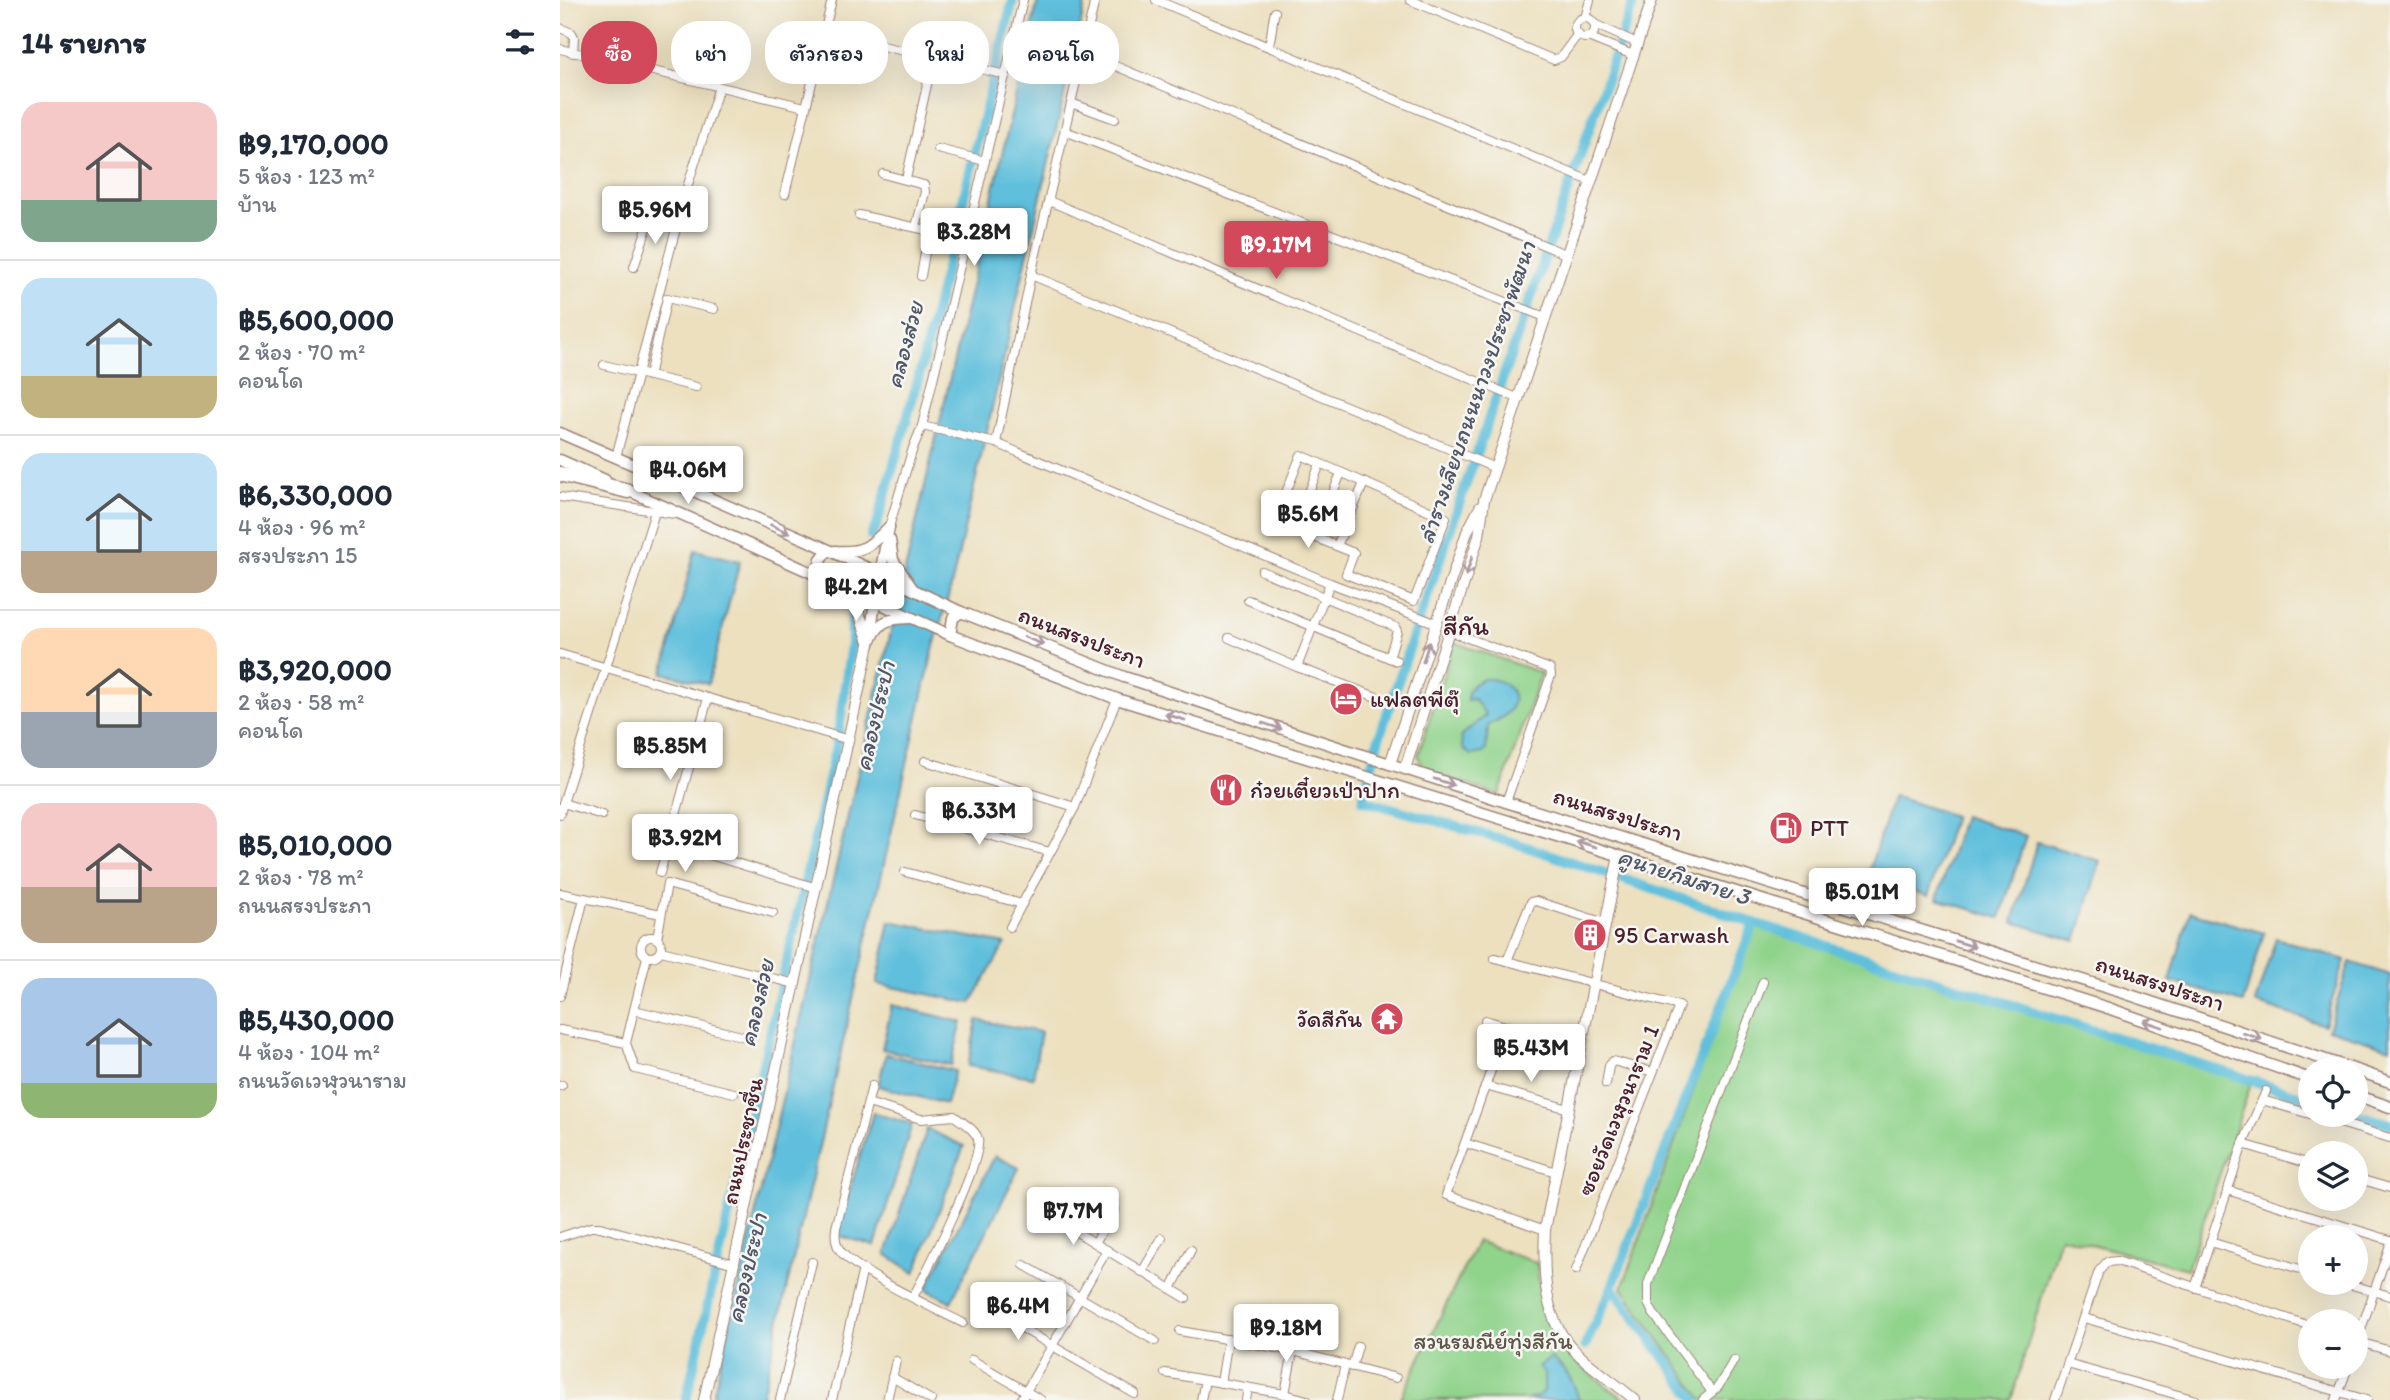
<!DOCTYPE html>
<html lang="th">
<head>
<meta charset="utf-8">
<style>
  body { margin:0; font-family:Itim,"Playpen Sans Thai",sans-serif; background:#f6f6f7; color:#1f2937; height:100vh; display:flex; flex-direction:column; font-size:26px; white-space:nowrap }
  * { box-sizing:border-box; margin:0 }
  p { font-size:23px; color:#747a83 }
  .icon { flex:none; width:38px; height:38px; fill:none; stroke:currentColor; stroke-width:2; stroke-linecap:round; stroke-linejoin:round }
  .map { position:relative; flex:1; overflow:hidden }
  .drawer { display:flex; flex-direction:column; background:#fff; width:560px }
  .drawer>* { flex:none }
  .guide { position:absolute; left:21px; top:21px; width:665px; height:63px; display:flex; gap:14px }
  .controls { position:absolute; left:1738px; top:1057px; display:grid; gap:14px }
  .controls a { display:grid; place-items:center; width:70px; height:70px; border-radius:50%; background:#fff; box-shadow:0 7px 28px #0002; font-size:35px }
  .price { position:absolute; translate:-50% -60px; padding:0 16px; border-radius:7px; background:#fff; color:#222; font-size:23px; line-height:46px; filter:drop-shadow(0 2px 4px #0008) }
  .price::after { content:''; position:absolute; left:50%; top:42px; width:21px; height:16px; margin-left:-10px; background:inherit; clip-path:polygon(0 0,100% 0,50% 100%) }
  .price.on { background:#d1495b; color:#fff }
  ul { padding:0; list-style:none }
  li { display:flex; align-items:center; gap:21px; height:175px; padding:0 21px }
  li+li { border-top:2px solid #e0e1e3 }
  li span { display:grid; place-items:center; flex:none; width:196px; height:140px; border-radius:21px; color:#555 }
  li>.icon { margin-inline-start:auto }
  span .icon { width:84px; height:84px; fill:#fffc; stroke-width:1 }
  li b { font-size:30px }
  h2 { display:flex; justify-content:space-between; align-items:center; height:84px; padding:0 21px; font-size:30px }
  .pill { padding:0 24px; border-radius:28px; background:#fff; box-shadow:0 7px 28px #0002; font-size:24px; line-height:63px }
  .pill.on { background:#d1495b; color:#fff }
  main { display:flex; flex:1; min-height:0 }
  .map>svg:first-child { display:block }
  .green { fill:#90d38b; stroke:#6d795b; stroke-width:2 }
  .water { fill:#5ebfdc; stroke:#546f84; stroke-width:2 }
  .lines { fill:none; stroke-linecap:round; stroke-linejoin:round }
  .canal { stroke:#5ebfdc; stroke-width:10 }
  .minor-casing { stroke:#9b8075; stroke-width:10 }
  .tertiary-casing { stroke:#9b8075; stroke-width:12 }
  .secondary-casing { stroke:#9b8075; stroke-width:13 }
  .motorway-casing { stroke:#9b8075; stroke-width:17 }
  .minor { stroke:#fff; stroke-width:8 }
  .tertiary { stroke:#fff; stroke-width:10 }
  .secondary { stroke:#fff; stroke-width:10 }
  .motorway { stroke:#fff; stroke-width:14 }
  .oneway { stroke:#ae9aa0 }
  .labels { text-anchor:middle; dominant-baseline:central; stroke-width:5; stroke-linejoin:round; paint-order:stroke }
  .street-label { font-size:23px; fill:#4a1f2b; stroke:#f6f6f2 }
  .poi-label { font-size:23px; fill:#4a1f2b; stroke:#f6f6f2; text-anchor:start }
  .park-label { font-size:23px; fill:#5f5548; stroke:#f6f6f2 }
  .water-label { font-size:24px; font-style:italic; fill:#515769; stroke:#f6f6f2 }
  .quarter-label { font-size:26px; fill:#4a1f2b; stroke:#f6f6f2 }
</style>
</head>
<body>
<main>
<section class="drawer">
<h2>14 รายการ<svg class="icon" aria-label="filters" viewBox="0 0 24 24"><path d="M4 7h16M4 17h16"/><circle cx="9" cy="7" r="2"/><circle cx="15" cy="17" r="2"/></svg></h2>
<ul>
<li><span style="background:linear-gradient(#f6c9c9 70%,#7fa58c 0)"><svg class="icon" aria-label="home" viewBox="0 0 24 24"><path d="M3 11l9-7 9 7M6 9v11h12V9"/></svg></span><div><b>฿9,170,000</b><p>5 ห้อง · 123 m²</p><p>บ้าน</p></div></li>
<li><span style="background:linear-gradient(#bfe0f5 70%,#c2b280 0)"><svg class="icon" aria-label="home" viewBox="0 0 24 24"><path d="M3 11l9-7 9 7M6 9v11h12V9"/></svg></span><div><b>฿5,600,000</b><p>2 ห้อง · 70 m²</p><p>คอนโด</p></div></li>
<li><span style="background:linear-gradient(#bfe0f5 70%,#b9a48a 0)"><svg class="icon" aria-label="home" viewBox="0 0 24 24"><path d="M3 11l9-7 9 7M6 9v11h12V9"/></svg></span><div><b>฿6,330,000</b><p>4 ห้อง · 96 m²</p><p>สรงประภา 15</p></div></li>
<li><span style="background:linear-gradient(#ffd9b3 60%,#9aa5b1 0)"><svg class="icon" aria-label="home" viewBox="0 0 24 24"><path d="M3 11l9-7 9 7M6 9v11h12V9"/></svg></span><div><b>฿3,920,000</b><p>2 ห้อง · 58 m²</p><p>คอนโด</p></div></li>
<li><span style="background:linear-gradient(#f6c9c9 60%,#b9a48a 0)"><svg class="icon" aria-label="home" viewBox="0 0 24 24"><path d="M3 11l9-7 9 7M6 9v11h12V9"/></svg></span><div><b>฿5,010,000</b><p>2 ห้อง · 78 m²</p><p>ถนนสรงประภา</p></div></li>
<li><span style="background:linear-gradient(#a9c7e8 75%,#8fb573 0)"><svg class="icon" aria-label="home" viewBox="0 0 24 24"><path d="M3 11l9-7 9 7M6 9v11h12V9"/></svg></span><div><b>฿5,430,000</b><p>4 ห้อง · 104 m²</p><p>ถนนวัดเวฬุวนาราม</p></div></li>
</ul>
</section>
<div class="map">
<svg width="1830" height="1400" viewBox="0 0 1830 1400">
  <rect width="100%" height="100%" fill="#f6f6f2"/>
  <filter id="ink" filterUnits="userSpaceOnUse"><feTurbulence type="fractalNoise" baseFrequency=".0143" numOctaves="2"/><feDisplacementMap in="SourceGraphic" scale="14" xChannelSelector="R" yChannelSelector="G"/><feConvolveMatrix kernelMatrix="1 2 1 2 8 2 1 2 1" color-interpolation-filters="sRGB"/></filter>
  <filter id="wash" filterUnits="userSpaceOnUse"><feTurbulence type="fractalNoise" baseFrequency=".00686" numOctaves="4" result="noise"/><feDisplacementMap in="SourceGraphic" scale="28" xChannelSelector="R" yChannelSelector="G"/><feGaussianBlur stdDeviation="1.57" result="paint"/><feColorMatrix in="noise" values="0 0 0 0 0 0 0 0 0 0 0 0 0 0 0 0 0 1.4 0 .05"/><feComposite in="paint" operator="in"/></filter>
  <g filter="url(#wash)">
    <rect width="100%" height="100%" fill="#ece0bf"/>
    <g class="green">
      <polygon points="894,642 981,673 939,795 863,770 858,755"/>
      <polygon points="1194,923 1692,1081 1627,1269 1500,1236 1451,1400 1143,1400 1062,1288"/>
      <path d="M917,1241L977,1263C984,1344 1003,1355 1066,1400H840Z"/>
    </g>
    <g class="water">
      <polygon points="478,0 526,0 391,587 374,646 201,1400 152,1400"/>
      <polygon points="135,550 180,561 148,684 103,673"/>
      <path d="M924,679C944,677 964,695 947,713C942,719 934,722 928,725L926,750L923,753L911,755L903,749L901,736L926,715L914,699L907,700C907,689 914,682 924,679Z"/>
      <polygon points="1333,796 1394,816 1368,896 1307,877"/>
      <polygon points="1403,816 1466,836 1440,918 1377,899"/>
      <polygon points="1477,842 1540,861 1516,941 1453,922"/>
      <polygon points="1630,912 1704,933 1683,1003 1610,981"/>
      <polygon points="330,921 445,944 411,1003 317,984"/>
      <polygon points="1716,938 1785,960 1764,1025 1695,1003"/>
      <polygon points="1790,962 1830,975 1830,1048 1768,1029"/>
      <polygon points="332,1005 402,1022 391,1065 322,1049"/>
      <polygon points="417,1020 481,1032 473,1077 408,1066"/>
      <polygon points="326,1054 395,1071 386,1104 318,1086"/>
      <polygon points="313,1113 352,1124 315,1246 276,1235"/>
      <polygon points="367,1129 404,1146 355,1273 326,1254"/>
      <polygon points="435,1156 459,1168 391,1302 366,1289"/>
      <path d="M991,1358C1007,1371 1014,1381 1019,1400H971L970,1398L977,1397L984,1391V1373L978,1367Z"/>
    </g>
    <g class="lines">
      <g class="canal">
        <polyline points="1074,0 855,631 817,744 803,800 958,844 1194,923 1750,1099"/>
        <polyline points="311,536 317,524 360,372 453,0"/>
        <polyline points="1796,1114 1830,1124"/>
        <polyline points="1025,1346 1052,1287"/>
        <polyline points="126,1400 277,742 292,637 292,613"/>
        <polyline points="1136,1400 1052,1287 1194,923"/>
      </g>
    </g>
  </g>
  <g filter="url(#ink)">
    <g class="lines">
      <defs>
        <g id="minor">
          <polyline points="596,0 1030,181"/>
          <polyline points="850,0 994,60 1001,57 1018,34"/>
          <polyline points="1025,18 1030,0"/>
          <circle cx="1025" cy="28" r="10"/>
          <polyline points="1034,24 1077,43"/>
          <polyline points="0,28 12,33 14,37 13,53"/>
          <polyline points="263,32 446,75"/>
          <polyline points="1028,37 1073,55"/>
          <path d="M708,46C713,35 711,24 715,12"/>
          <polyline points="0,49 245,107"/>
          <polyline points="522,52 1005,254"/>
          <polyline points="511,103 555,119"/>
          <polyline points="505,131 985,317"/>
          <polyline points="378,149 425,161"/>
          <polyline points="323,174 364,185 365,192 356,227"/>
          <polyline points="346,179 373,58"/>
          <polyline points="225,194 272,0"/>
          <polyline points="489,201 957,398"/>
          <polyline points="299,215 407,239"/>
          <polyline points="74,267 89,222 97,220 116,225"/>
          <polyline points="471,275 935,468"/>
          <polyline points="361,276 369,230"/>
          <polyline points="44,365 136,387"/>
          <polyline points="89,376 107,298 154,309"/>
          <polyline points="362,426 436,443 770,583 875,623"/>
          <polyline points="436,443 471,275 535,0"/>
          <polygon points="741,455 886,518 854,601 786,574 794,553 719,523 717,515"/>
          <polyline points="56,457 125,194 159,87"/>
          <polyline points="0,497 115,514"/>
          <polyline points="329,527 353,448 362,426 463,0"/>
          <polyline points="734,530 760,464"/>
          <polyline points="755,537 781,473"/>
          <polyline points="777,546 804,483"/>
          <polyline points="702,571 835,627 837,631 829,658"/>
          <polyline points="770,583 737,667 819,698"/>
          <polyline points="688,600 837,661"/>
          <polyline points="889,631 990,669 991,675 946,802"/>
          <polyline points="669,638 737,667"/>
          <polyline points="0,654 289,740"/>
          <polyline points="365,761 515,807"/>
          <polyline points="0,814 3,803"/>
          <polyline points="42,815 3,803 95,512"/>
          <polyline points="355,815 490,852"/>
          <polyline points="108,842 257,888"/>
          <polyline points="345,872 462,904 515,807 557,699"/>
          <polyline points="100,873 148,698"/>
          <polyline points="0,893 101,914"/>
          <polyline points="450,927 462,904"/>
          <circle cx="91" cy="947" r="10"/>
          <polyline points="97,939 107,884 213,913"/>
          <polyline points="101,951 236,984"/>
          <polyline points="87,957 66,1043 75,1069 174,1093"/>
          <polyline points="935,958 1119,1006 1016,1270"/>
          <polyline points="947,961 971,902 976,901 1045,923"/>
          <polyline points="0,996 24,898"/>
          <polyline points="74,1010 186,1037"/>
          <polyline points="925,1020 1021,1048"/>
          <polyline points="947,1026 886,1195 985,1230"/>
          <polyline points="0,1030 66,1043"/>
          <polyline points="1046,1084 1049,1066 1053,1061 1093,1072"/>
          <polyline points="0,1086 2,1085"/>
          <path d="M312,1086L276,1228C275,1236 275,1242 279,1249C294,1272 376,1309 403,1323"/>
          <polyline points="925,1086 1009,1109"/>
          <polyline points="1702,1100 1750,1114"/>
          <path d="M308,1103L361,1119L394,1116C402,1122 415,1129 418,1139C423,1161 366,1273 353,1297"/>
          <polyline points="1753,1115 1830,1138"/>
          <polyline points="905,1143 996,1172"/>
          <polyline points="1683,1144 1750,1164"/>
          <polyline points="1796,1178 1830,1188"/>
          <polyline points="1667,1190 1830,1240"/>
          <polyline points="495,1219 626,1298"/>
          <polyline points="0,1237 31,1227 40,1227 175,1264"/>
          <polyline points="1650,1242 1750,1272"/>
          <polyline points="535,1243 555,1209"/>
          <polyline points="464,1265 595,1341"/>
          <polyline points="582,1272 602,1238"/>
          <polyline points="1785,1283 1830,1296"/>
          <polyline points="1635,1288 1683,1144 1706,1091"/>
          <polyline points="611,1289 631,1250"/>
          <polyline points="438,1314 575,1394"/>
          <polyline points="1524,1318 1807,1400"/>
          <polyline points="620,1331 733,1351 836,1378"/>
          <polyline points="679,1341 681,1321"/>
          <polyline points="1796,1341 1830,1351"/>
          <polyline points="1796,1344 1830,1245"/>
          <polyline points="742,1353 746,1331"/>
          <polyline points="412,1360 481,1400"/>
          <polyline points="1507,1364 1636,1400"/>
          <polyline points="792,1367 798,1346"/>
          <polyline points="605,1373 725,1394 747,1400"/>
          <polyline points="332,1377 371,1400"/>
          <polyline points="661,1383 668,1339"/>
          <polyline points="1152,1392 1093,1313 1088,1303 1088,1284 1203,982"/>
          <polyline points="725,1394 733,1351"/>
          <polyline points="220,1400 252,1262"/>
          <polyline points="272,1400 303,1269"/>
          <polyline points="327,1400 336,1361"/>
          <polyline points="461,1400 547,1250"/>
          <polyline points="641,1400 645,1380"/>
          <polyline points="686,1400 688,1388"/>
          <polyline points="777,1400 785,1365"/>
          <polyline points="1143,1400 1158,1387 1174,1360"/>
          <polyline points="1495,1400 1539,1271 1547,1262 1557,1261 1750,1326"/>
          <polyline points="1776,1400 1788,1367"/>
        </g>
        <g id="tertiary">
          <polyline points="830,764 907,532 920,507"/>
          <polyline points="845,769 919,536 924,500 935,468 1092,0"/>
          <path d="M1059,855L985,1230C983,1272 983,1321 1016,1352C1034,1370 1056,1383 1075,1400"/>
          <polyline points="144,1400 309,644"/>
        </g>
        <g id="secondary">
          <polyline points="0,433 258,545 401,612 564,677 946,802 1564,993 1793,1069"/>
          <polyline points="0,460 45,480"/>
          <polyline points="63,488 390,635 557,699 1545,1007 1750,1079"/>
          <polyline points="330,540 333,560 352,588"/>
          <path d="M275,551C303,553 309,547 329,527"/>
          <polyline points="258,576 261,559 268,550"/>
          <polyline points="284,588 298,610 308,639"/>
          <polyline points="390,635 393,618 401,612"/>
          <path d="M312,638C321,619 330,619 350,618"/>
          <polyline points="309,644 315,601 329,527"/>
          <polyline points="1796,1070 1830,1082"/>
          <polyline points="1796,1095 1830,1107"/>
        </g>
        <polyline id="motorway" points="0,474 68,491"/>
      </defs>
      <use href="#minor" class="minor-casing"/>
      <use href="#tertiary" class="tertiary-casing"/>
      <use href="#secondary" class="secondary-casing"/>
      <use href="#motorway" class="motorway-casing"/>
      <use href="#minor" class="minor"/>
      <use href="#tertiary" class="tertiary"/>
      <use href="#secondary" class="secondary"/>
      <use href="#motorway" class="motorway"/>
    </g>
    <defs><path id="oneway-shaft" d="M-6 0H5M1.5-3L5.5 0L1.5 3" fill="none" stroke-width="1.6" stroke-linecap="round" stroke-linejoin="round" transform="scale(1.75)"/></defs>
    <g class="oneway">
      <use href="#oneway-shaft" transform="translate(220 529) rotate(24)"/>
      <use href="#oneway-shaft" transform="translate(909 566) rotate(108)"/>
      <use href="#oneway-shaft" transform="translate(474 641) rotate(22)"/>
      <use href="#oneway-shaft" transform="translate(866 652) rotate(-72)"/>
      <use href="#oneway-shaft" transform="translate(615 717) rotate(-163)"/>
      <use href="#oneway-shaft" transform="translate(712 726) rotate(18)"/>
      <use href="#oneway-shaft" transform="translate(884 782) rotate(18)"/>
      <use href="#oneway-shaft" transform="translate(1026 844) rotate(-163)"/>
      <use href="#oneway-shaft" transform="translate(1405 944) rotate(17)"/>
      <use href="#oneway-shaft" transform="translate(1593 1024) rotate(-161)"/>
      <use href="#oneway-shaft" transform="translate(1692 1036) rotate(18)"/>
    </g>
  </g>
  <defs>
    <symbol id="hotel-disc" viewBox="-11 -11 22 22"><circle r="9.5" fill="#d1495b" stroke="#f6f6f2"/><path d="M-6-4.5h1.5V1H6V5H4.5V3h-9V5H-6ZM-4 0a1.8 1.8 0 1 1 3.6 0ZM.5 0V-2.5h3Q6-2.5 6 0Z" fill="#fff"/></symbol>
    <symbol id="restaurant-disc" viewBox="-11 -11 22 22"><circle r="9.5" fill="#d1495b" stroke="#f6f6f2"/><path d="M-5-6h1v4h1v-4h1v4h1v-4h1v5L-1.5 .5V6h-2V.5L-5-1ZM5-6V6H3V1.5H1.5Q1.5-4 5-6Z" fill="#fff"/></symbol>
    <symbol id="fuel-disc" viewBox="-11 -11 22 22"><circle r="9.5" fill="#d1495b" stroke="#f6f6f2"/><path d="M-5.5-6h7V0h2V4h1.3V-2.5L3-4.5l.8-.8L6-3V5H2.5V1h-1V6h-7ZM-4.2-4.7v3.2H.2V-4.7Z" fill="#fff"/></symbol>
    <symbol id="building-disc" viewBox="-11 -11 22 22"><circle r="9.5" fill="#d1495b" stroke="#f6f6f2"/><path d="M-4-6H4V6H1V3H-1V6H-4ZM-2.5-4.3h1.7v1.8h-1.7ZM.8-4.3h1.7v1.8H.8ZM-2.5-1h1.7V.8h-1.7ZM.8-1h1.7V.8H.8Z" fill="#fff"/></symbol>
    <symbol id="temple-disc" viewBox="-11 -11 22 22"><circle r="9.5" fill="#d1495b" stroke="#f6f6f2"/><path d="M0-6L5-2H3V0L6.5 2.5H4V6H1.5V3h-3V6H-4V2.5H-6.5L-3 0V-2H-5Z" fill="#fff"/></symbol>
  </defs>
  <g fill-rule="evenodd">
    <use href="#hotel-disc" x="767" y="680" width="38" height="38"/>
    <use href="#restaurant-disc" x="647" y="771" width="38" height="38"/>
    <use href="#fuel-disc" x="1207" y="809" width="38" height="38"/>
    <use href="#building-disc" x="1011" y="916" width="38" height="38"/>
    <use href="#temple-disc" x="808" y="1000" width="38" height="38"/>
  </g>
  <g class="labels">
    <g class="street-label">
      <text transform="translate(522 637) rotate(21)">ถนนสรงประภา</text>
      <text transform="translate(1058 814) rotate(17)">ถนนสรงประภา</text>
      <text transform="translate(1600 983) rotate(18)">ถนนสรงประภา</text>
      <text transform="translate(1058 1110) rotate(-68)">ซอยวัดเวฬุวนาราม 1</text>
      <text transform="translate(182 1141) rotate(-78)">ถนนประชาชื่น</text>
    </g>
    <g class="poi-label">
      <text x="810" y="699">แฟลตพี่ตุ๊</text>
      <text x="690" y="790">ก๋วยเตี๋ยวเป่าปาก</text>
      <text x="1250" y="828">PTT</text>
      <text x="1054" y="935">95 Carwash</text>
      <text x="802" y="1019" text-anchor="end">วัดสีกัน</text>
    </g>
    <g class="park-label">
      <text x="933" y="1341">สวนรมณีย์ทุ่งสีกัน</text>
    </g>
    <g class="water-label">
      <text transform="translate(344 345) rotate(-75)">คลองส่วย</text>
      <text transform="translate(916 392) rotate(-71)">ลำรางเลียบถนนนาวงประชาพัฒนา</text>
      <text transform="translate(314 716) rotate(-77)">คลองประปา</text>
      <text transform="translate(1124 876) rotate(18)">คูนายกิมสาย 3</text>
      <text transform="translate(196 1003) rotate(-77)">คลองส่วย</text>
      <text transform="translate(186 1268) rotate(-77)">คลองประปา</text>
    </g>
    <g class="quarter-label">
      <text x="906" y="626">สีกัน</text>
    </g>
  </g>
</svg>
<div class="controls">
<a><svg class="icon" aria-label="locate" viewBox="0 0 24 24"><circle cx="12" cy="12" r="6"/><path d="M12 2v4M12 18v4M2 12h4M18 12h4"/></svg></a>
<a><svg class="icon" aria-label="layers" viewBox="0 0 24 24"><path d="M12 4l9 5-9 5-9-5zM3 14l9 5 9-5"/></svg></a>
<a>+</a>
<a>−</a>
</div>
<b class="price" style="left:95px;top:246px">฿5.96M</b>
<b class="price" style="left:414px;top:268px">฿3.28M</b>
<b class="price on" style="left:716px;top:281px">฿9.17M</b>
<b class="price" style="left:128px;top:506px">฿4.06M</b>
<b class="price" style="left:748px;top:550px">฿5.6M</b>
<b class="price" style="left:296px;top:623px">฿4.2M</b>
<b class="price" style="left:110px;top:782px">฿5.85M</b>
<b class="price" style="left:419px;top:847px">฿6.33M</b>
<b class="price" style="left:125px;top:874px">฿3.92M</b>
<b class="price" style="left:1302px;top:928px">฿5.01M</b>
<b class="price" style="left:971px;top:1084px">฿5.43M</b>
<b class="price" style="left:513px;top:1247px">฿7.7M</b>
<b class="price" style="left:458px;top:1342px">฿6.4M</b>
<b class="price" style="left:726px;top:1364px">฿9.18M</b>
<div class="guide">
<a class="pill on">ซื้อ</a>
<a class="pill">เช่า</a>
<a class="pill">ตัวกรอง</a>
<a class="pill">ใหม่</a>
<a class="pill">คอนโด</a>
</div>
</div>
</main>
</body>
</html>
